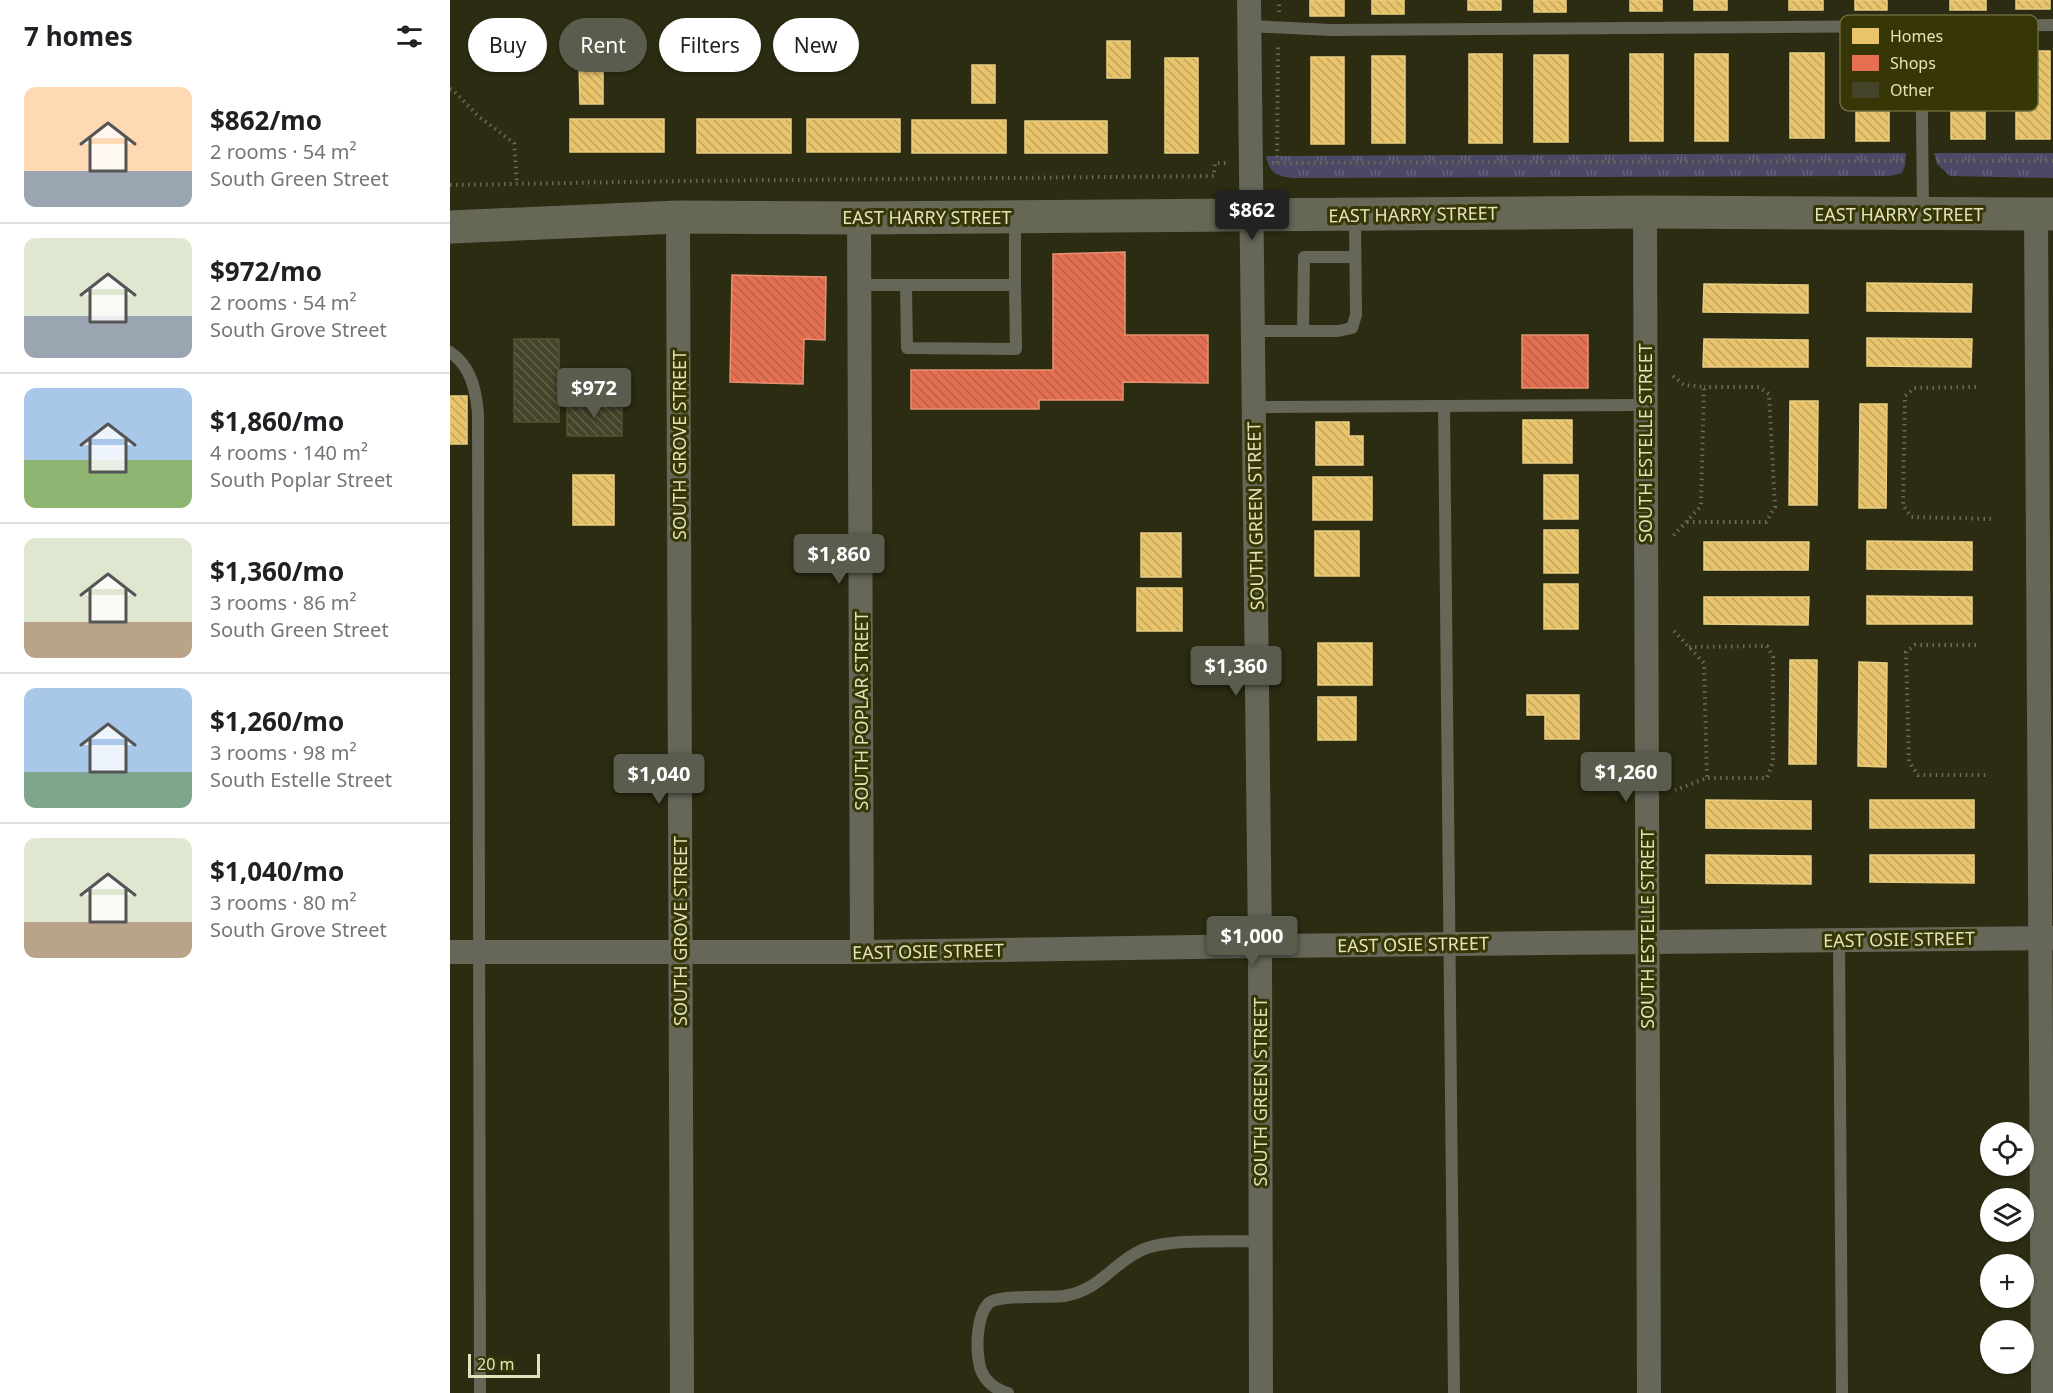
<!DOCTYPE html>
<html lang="en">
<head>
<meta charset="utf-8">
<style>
  body { margin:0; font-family:"Noto Sans",sans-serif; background:#f2f2f2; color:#202124; height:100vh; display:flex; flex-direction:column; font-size:22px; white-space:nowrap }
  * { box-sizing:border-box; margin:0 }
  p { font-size:20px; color:#757577 }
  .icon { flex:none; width:33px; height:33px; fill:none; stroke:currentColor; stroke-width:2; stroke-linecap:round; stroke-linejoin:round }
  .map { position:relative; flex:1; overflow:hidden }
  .details { display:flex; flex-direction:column; background:#fff; width:450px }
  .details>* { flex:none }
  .top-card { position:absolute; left:18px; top:18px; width:570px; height:54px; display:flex; gap:12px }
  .tools { position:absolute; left:1530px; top:1122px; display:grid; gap:12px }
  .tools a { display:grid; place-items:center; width:54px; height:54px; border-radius:50%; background:#fff; box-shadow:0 2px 4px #0004; font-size:30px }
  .scale { position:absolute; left:18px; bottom:15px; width:72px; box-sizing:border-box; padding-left:6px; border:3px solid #e2e3bb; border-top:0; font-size:16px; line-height:21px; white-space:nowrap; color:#e2e3bb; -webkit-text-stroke:4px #373607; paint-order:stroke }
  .price { position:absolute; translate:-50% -51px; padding:0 14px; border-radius:6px; background:#5a5c4d; color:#fff; font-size:20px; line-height:39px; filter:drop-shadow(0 2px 3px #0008) }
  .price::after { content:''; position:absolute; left:50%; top:36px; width:18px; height:14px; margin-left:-9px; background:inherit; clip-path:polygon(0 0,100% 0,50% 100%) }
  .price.active { background:#222; color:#fff }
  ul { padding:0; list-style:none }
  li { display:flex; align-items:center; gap:18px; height:150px; padding:0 24px }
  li+li { border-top:2px solid #e0e0e0 }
  li span { display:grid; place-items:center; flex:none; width:168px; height:120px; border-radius:12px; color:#555 }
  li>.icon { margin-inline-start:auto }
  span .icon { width:72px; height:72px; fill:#fffc; stroke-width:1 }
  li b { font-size:26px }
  h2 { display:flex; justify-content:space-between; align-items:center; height:72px; padding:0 24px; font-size:26px }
  .pill { padding:0 21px; border-radius:27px; background:#fff; box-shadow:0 2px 4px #0004; font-size:21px; line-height:54px }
  .pill.active { background:#5a5c4d; color:#fff }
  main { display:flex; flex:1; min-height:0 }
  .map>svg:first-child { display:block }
  .grass { fill:url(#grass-tufts) }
  .homes { fill:url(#homes-back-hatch); stroke:#e7cd82; stroke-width:1.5 }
  .shops { fill:url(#shops-back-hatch); stroke:#e69271; stroke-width:1.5 }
  .building { fill:url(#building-back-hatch); stroke:#515135; stroke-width:1.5 }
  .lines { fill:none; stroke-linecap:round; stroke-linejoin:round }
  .path { stroke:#6a6a5b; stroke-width:4; stroke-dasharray:1.5 4.5; stroke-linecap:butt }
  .service { stroke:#666659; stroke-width:12 }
  .minor { stroke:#666659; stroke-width:24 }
  .secondary { stroke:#676756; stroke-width:33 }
  .labels { text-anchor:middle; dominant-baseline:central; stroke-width:6; stroke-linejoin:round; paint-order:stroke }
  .street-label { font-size:18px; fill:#e2e3bb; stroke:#373607 }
  .key { fill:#373607; stroke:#6a6a3d; stroke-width:1.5 }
  .key-label { font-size:16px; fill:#e2e3bb }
</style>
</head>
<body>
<main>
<section class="details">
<h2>7 homes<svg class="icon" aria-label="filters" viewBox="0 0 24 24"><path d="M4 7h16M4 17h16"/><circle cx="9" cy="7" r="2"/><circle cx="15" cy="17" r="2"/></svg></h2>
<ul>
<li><span style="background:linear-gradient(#ffd9b3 70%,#9aa5b1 0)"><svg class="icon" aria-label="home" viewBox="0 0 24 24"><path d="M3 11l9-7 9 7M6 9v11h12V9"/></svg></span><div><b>$862/mo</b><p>2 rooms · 54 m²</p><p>South Green Street</p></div></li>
<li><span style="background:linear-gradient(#dfe7d0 65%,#9aa5b1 0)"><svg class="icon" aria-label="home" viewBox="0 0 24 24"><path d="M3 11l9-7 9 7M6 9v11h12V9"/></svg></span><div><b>$972/mo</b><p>2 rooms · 54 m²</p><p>South Grove Street</p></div></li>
<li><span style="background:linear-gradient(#a9c7e8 60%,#8fb573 0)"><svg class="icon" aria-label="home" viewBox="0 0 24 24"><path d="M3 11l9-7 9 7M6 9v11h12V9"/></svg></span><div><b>$1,860/mo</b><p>4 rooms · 140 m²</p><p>South Poplar Street</p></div></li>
<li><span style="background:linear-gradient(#dfe7d0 70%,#b9a48a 0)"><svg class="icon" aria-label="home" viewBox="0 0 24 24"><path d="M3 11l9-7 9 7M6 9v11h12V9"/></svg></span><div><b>$1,360/mo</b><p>3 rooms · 86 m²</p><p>South Green Street</p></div></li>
<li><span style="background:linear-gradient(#a9c7e8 70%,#7fa58c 0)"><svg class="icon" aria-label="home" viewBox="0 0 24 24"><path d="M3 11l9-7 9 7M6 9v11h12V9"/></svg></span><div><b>$1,260/mo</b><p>3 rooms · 98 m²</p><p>South Estelle Street</p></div></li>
<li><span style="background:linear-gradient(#dfe7d0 70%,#b9a48a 0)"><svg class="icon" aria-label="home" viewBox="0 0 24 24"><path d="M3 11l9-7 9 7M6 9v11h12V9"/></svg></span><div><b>$1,040/mo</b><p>3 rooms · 80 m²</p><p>South Grove Street</p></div></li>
</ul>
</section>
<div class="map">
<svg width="1603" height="1393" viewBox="0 0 1603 1393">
  <defs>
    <pattern id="grass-tufts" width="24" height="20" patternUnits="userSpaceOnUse" patternTransform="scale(1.5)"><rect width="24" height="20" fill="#4c4967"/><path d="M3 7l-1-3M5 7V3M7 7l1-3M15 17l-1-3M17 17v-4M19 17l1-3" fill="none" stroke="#66637b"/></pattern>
    <pattern id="homes-back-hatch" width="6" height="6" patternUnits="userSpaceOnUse" patternTransform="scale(1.5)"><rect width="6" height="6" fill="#e9c46a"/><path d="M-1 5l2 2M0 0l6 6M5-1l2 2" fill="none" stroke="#c0a45e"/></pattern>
    <pattern id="shops-back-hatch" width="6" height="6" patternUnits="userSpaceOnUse" patternTransform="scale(1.5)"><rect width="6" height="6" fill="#e76f51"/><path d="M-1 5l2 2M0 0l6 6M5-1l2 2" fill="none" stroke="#b6624a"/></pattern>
    <pattern id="building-back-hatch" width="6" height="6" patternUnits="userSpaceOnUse" patternTransform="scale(1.5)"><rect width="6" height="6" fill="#45442a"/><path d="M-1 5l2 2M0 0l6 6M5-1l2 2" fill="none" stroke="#605f47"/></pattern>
  </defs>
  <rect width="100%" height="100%" fill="#2c2c12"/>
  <g class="grass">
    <path d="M1456,153L1455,165L1452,173L1440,176L842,178C825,176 820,173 816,156Z"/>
    <polygon points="1484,153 1603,153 1603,178 1500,176 1487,164"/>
  </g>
  <g class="homes">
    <rect x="860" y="0" width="34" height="16"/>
    <rect x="922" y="0" width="32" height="14"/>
    <rect x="1018" y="0" width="33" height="10"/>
    <rect x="1084" y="0" width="32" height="12"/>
    <rect x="1180" y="0" width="32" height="11"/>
    <rect x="1244" y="0" width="33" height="10"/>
    <rect x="1339" y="0" width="34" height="10"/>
    <rect x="1405" y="0" width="32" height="10"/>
    <rect x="1500" y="0" width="36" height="10"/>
    <rect x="1566" y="0" width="34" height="9"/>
    <polygon points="1406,36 1427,36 1427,48 1439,48 1439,141 1406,141"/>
    <rect x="657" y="41" width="23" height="37"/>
    <rect x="1501" y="51" width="34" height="88"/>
    <rect x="1566" y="51" width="34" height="88"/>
    <rect x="1340" y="53" width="34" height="85"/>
    <rect x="1019" y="54" width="33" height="89"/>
    <rect x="1180" y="54" width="33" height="87"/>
    <rect x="1245" y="54" width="33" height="87"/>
    <rect x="1084" y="55" width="34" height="87"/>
    <rect x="922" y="56" width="33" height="87"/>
    <rect x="861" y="57" width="33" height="87"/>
    <rect x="715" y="58" width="33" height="95"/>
    <polygon points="129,63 153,63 153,104 130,104"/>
    <rect x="522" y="65" width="23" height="38"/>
    <rect x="120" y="119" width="94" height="33"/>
    <rect x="247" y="119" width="94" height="34"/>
    <rect x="357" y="119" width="93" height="33"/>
    <rect x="462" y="120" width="94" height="33"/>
    <rect x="575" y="121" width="82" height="32"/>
    <polygon points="1417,283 1522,284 1521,312 1417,311"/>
    <polygon points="1254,284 1358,285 1358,313 1253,312"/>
    <polygon points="1417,338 1522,339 1521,367 1417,366"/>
    <polygon points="1254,339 1358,340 1358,367 1253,367"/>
    <rect x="0" y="396" width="17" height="48"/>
    <polygon points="1340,401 1368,401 1367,505 1339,505"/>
    <polygon points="1410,404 1437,404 1436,508 1409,508"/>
    <rect x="1073" y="420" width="49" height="43"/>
    <polygon points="866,422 899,422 899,436 913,436 913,465 866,465"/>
    <rect x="123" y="475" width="41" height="50"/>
    <rect x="1094" y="475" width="34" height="44"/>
    <rect x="863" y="477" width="59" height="43"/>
    <rect x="1094" y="530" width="34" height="43"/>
    <rect x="865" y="531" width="44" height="45"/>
    <rect x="691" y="533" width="40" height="44"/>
    <polygon points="1417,541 1522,542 1522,570 1417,569"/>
    <polygon points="1254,542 1359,542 1358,570 1254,570"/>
    <rect x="1094" y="584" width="34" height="45"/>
    <rect x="687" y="588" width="45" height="43"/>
    <polygon points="1417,596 1522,597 1522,624 1417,624"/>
    <polygon points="1254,597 1359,597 1358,625 1254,624"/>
    <rect x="868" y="643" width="54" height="42"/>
    <polygon points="1340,660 1367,660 1366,764 1339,764"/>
    <polygon points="1409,662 1437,663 1436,767 1408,766"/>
    <polygon points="1077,695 1129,695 1129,739 1095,739 1095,715 1077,715"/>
    <rect x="868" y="697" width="38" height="43"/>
    <polygon points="1256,800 1361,801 1361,829 1256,828"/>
    <rect x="1420" y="800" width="104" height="28"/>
    <polygon points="1256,855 1361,856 1361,884 1256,883"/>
    <polygon points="1420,855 1524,855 1524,883 1420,882"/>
  </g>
  <g class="shops">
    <polygon points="675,252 675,335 758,335 758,383 673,382 673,400 589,400 589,409 461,409 461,370 603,370 603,254"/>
    <polygon points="282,275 376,277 375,340 354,339 353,384 280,382"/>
    <rect x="1072" y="335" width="66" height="53"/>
  </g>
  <g class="building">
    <rect x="64" y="339" width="45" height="83"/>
    <rect x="117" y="402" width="55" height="34"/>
  </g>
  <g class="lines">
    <g class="path">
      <polyline points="829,12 829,0"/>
      <polyline points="0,89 3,90 28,116 64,143 67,184"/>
      <polyline points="1488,161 1603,161"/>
      <polyline points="822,163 1457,161"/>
      <polyline points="827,163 828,43"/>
      <polyline points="0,185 232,181 764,176 765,163 779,163"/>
      <polyline points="1223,376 1234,385 1254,387 1251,506 1223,536"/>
      <polyline points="1526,387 1464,388 1455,396 1453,505 1461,517 1543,519"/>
      <polyline points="1237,522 1316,522 1325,507 1319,394 1309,387 1254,387"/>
      <polyline points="1224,631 1254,663 1257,778 1225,790"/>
      <polyline points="1526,645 1465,645 1456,652 1459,762 1468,775 1537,775"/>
      <polyline points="1239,647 1317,646 1323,657 1323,762 1317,778 1257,778"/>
    </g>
    <g class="service">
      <polyline points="799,26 881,30 1603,25"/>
      <polyline points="1471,26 1473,211"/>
      <polyline points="565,217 565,285"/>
      <polyline points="409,285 565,285 566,349 457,348 456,285"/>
      <polyline points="802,331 888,331 902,328 906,315 905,216"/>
      <polyline points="853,331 854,257 905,257"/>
      <path d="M0,352C21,366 26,390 28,414L30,1393"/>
      <polyline points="994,406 1004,1393"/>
      <polyline points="803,407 1195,405"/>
      <polyline points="1389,940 1392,1393"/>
      <path d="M558,1393C543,1389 531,1378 529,1362C526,1346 527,1316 538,1304C546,1294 599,1298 614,1296C651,1290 662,1263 692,1250C718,1238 780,1242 810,1241"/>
    </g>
    <g class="minor">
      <polyline points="799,0 810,946 811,1393"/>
      <polyline points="1195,212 1199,1393"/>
      <polyline points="1586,214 1593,1393"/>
      <polyline points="228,217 232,1393"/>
      <polyline points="409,218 412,952"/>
      <polyline points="0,952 412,952 810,946 1603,938"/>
    </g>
    <polyline class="secondary" points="0,227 228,217 409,218 1195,212 1603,214"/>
  </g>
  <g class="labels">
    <g class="street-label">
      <text transform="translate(963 214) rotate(-1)">EAST HARRY STREET</text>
      <text x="1449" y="214">EAST HARRY STREET</text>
      <text x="477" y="217">EAST HARRY STREET</text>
      <text transform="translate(1195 443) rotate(-90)">SOUTH ESTELLE STREET</text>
      <text transform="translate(229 445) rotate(-90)">SOUTH GROVE STREET</text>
      <text transform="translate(805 516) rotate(-91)">SOUTH GREEN STREET</text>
      <text transform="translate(411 711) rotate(-90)">SOUTH POPLAR STREET</text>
      <text transform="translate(1197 929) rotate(-90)">SOUTH ESTELLE STREET</text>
      <text transform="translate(230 931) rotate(-90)">SOUTH GROVE STREET</text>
      <text transform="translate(1449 939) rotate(-1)">EAST OSIE STREET</text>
      <text transform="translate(963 944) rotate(-1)">EAST OSIE STREET</text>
      <text transform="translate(478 951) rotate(-1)">EAST OSIE STREET</text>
      <text transform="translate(810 1092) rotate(-90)">SOUTH GREEN STREET</text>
    </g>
  </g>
  <rect x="1390" y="15" width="198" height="96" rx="9" class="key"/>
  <rect x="1402" y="28" width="27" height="16" fill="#e9c46a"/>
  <rect x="1402" y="55" width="27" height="16" fill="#e76f51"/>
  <rect x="1402" y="82" width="27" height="16" fill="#45442a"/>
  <g class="key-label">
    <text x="1440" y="42">Homes</text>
    <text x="1440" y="69">Shops</text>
    <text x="1440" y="96">Other</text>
  </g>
</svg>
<div class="tools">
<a><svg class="icon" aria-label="locate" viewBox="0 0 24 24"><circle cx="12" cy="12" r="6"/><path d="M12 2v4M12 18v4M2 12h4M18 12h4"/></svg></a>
<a><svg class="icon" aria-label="layers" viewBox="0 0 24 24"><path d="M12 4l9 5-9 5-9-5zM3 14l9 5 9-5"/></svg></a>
<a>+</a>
<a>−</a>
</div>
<div class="scale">20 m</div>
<b class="price active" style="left:802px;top:241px">$862</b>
<b class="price" style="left:144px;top:419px">$972</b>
<b class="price" style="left:389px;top:585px">$1,860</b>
<b class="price" style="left:786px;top:697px">$1,360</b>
<b class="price" style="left:1176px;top:803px">$1,260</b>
<b class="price" style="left:209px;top:805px">$1,040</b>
<b class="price" style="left:802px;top:967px">$1,000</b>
<div class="top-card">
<a class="pill">Buy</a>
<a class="pill active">Rent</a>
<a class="pill">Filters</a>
<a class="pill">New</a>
</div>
</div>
</main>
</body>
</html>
